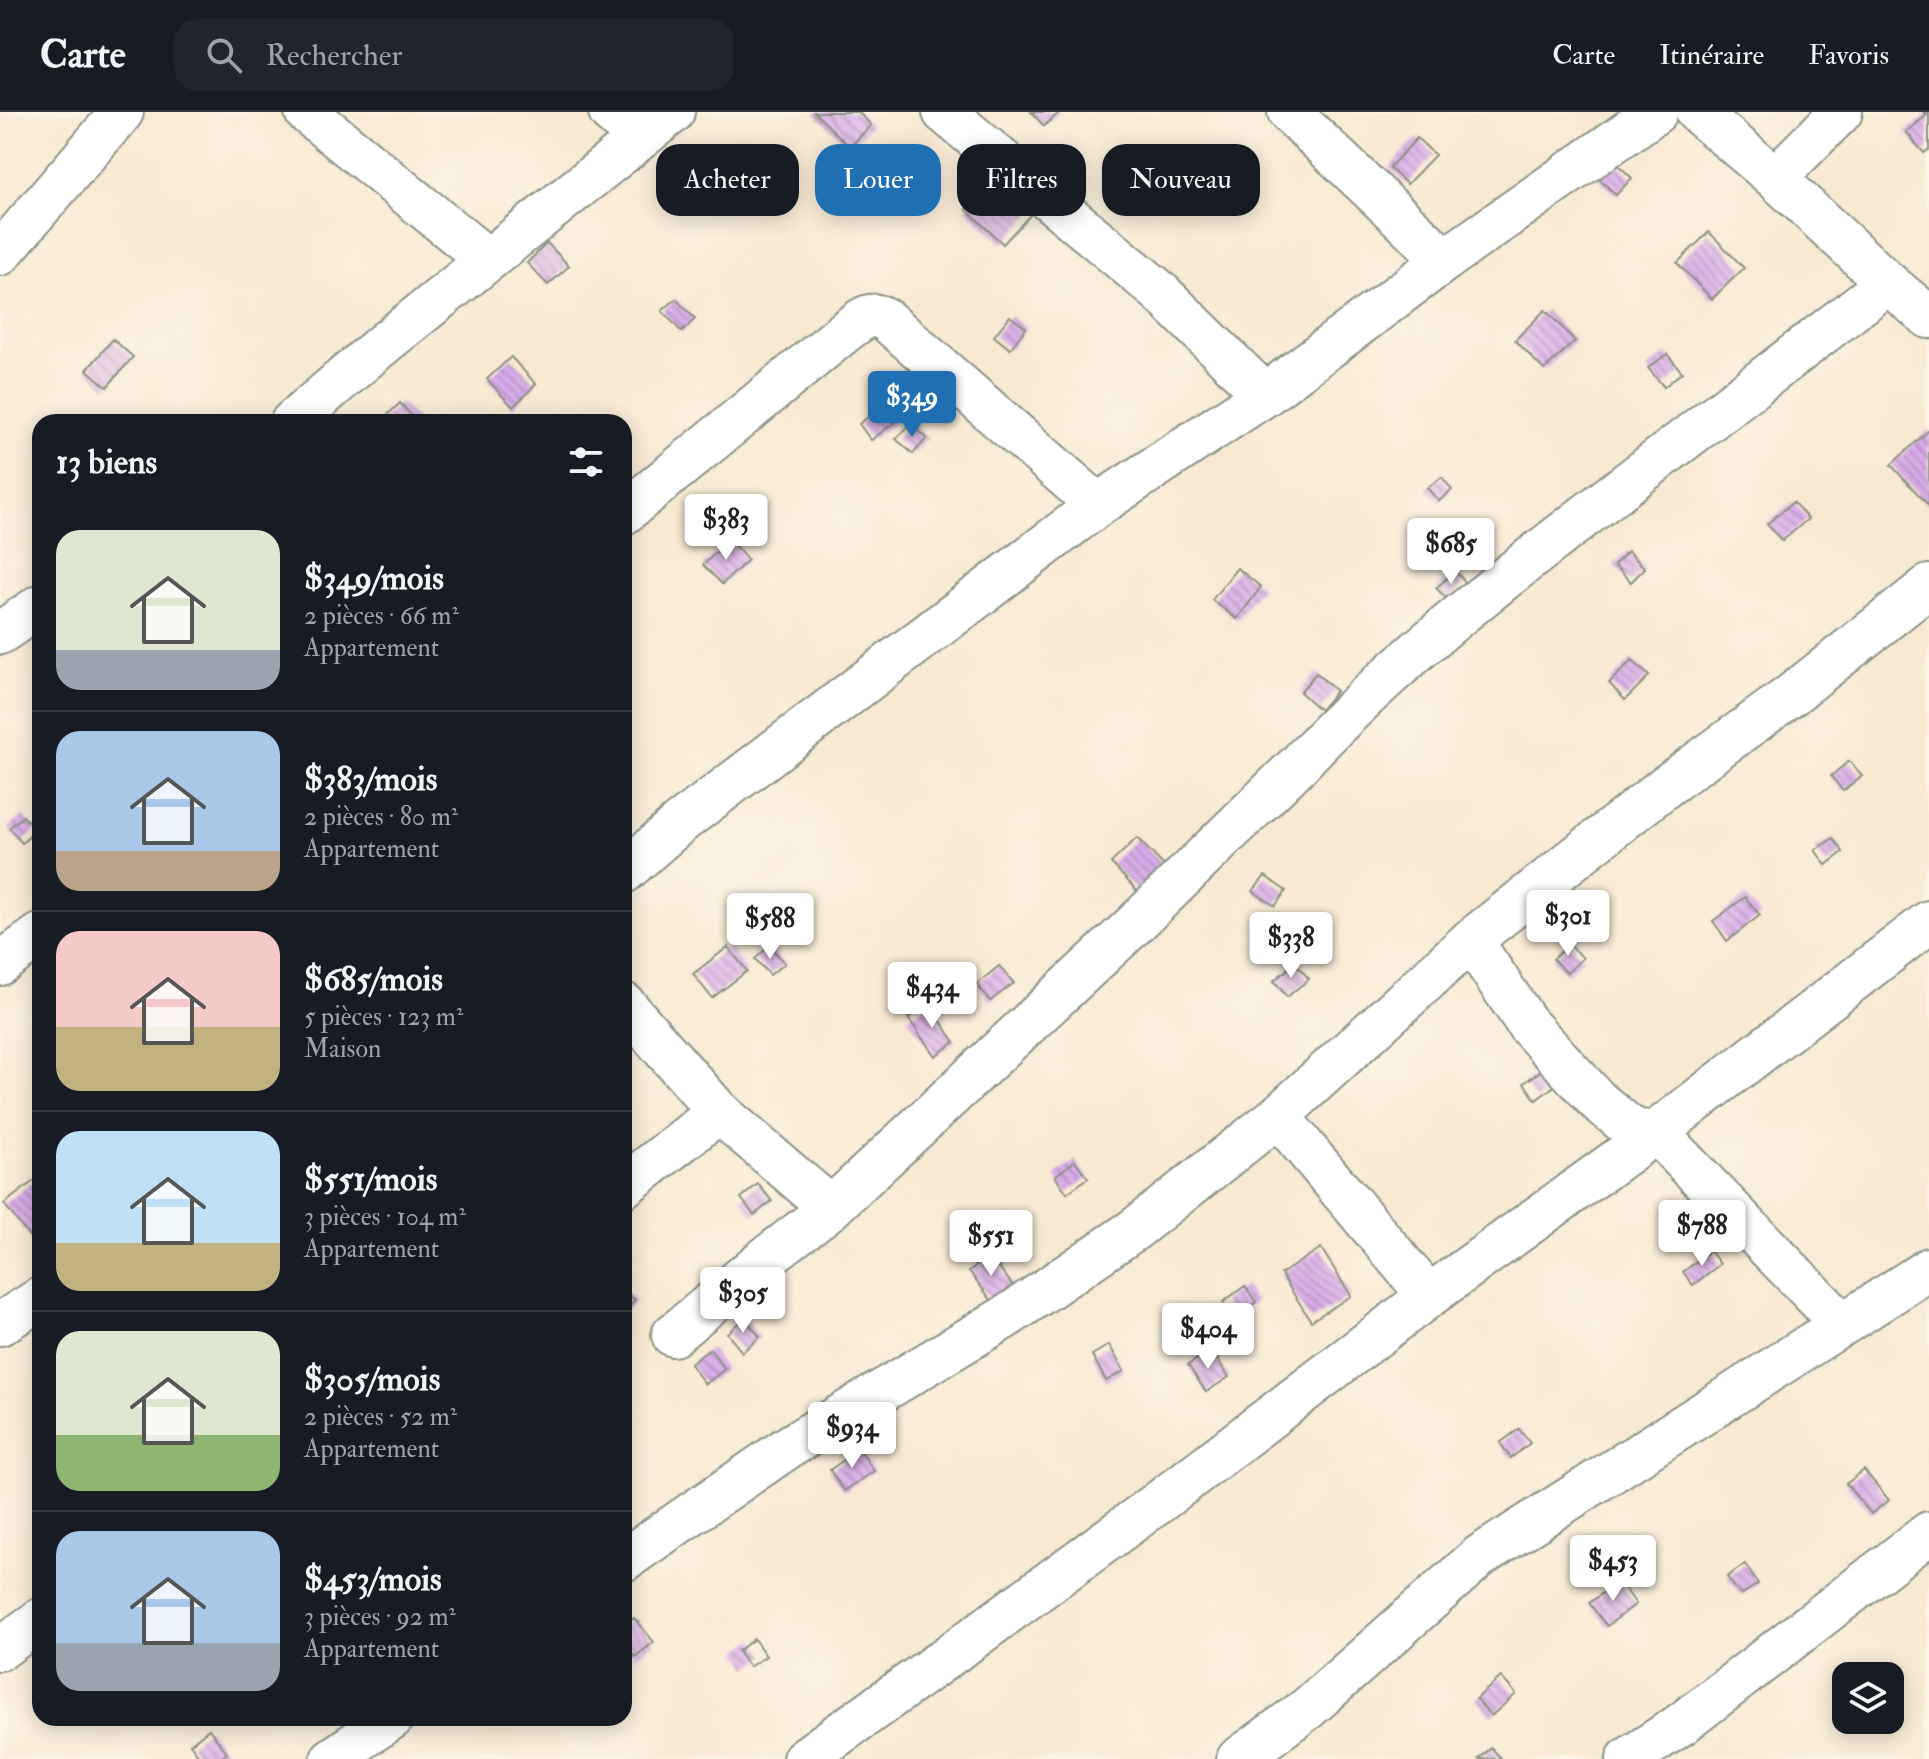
<!DOCTYPE html>
<html lang="fr">
<head>
<meta charset="utf-8">
<style>
  body { margin:0; font-family:"IM FELL Double Pica",serif; background:#20242c; color:#f1f3f6; height:100vh; display:flex; flex-direction:column; font-size:30px; white-space:nowrap }
  * { box-sizing:border-box; margin:0 }
  p { font-size:26px; color:#9ea1a6 }
  .icon { flex:none; width:44px; height:44px; fill:none; stroke:currentColor; stroke-width:2; stroke-linecap:round; stroke-linejoin:round }
  .map { position:relative; flex:1; overflow:hidden }
  .sheet { position:absolute; left:32px; top:302px; width:600px; height:1312px; display:flex; flex-direction:column; background:#171b24; border-radius:24px; box-shadow:0 4px 20px #0003 }
  .sheet>* { flex:none }
  .banner { position:absolute; left:656px; top:32px; width:760px; height:72px; display:flex; gap:16px }
  .tools { position:absolute; left:1832px; top:1550px; display:grid; gap:16px }
  .tools a { display:grid; place-items:center; width:72px; height:72px; border-radius:16px; background:#171b24; box-shadow:0 4px 20px #0003; font-size:40px }
  .price { position:absolute; translate:-50% -68px; padding:0 18px; border-radius:8px; background:#fff; color:#222; font-size:26px; line-height:52px; filter:drop-shadow(0 2px 4px #0008) }
  .price::after { content:''; position:absolute; left:50%; top:48px; width:24px; height:18px; margin-left:-12px; background:inherit; clip-path:polygon(0 0,100% 0,50% 100%) }
  .price.active { background:#1f6fb2; color:#fff }
  ul { padding:0; list-style:none }
  li { display:flex; align-items:center; gap:24px; height:200px; padding:0 24px }
  li+li { border-top:2px solid #363941 }
  li span { display:grid; place-items:center; flex:none; width:224px; height:160px; border-radius:24px; color:#555 }
  li>.icon { margin-inline-start:auto }
  span .icon { width:96px; height:96px; fill:#fffc; stroke-width:1 }
  li b { font-size:34px }
  h2 { display:flex; justify-content:space-between; align-items:center; height:96px; padding:0 24px; font-size:34px }
  .pill { padding:0 28px; border-radius:24px; background:#171b24; box-shadow:0 4px 20px #0003; font-size:28px; line-height:72px }
  .pill.active { background:#1f6fb2; color:#fff }
  header { display:flex; align-items:center; gap:48px; box-sizing:border-box; height:112px; padding:0 40px; background:#171b24; border-bottom:2px solid #363941 }
  header strong { font-size:38px }
  nav { display:flex; gap:44px; margin-inline-start:auto; font-size:28px }
  .search { width:560px; height:72px; background:#20242c; display:flex; align-items:center; gap:20px; box-sizing:border-box; padding:0 28px; border-radius:24px; color:#9ea1a6; font-size:30px }
  .map>svg:first-child { display:block }
  .building { fill:url(#building-back-hatch) }
  .lines { fill:none; stroke-linecap:round; stroke-linejoin:round }
  .minor-casing { stroke:#8c9384; stroke-width:46 }
  .minor { stroke:#fff; stroke-width:42 }
</style>
</head>
<body>
<header>
<strong>Carte</strong>
<div class="search"><svg class="icon" aria-label="search" viewBox="0 0 24 24"><circle cx="10" cy="10" r="6"/><path d="M15 15l6 6"/></svg>Rechercher</div>
<nav><a>Carte</a><a>Itinéraire</a><a>Favoris</a></nav>
</header>
<div class="map">
<svg width="1929" height="1647" viewBox="0 0 1929 1647">
  <defs>
    <pattern id="building-back-hatch" width="6" height="6" patternUnits="userSpaceOnUse" patternTransform="scale(2)"><rect width="6" height="6" fill="#d8ace9"/><path d="M-1 5l2 2M0 0l6 6M5-1l2 2" fill="none" stroke="#af8dbe"/></pattern>
  </defs>
  <rect width="100%" height="100%" fill="#fcf5e5"/>
  <filter id="ink" filterUnits="userSpaceOnUse"><feTurbulence type="fractalNoise" baseFrequency=".0125" numOctaves="2"/><feDisplacementMap in="SourceGraphic" scale="16" xChannelSelector="R" yChannelSelector="G"/><feConvolveMatrix kernelMatrix="1 2 1 2 8 2 1 2 1" color-interpolation-filters="sRGB"/></filter>
  <filter id="wash" filterUnits="userSpaceOnUse"><feTurbulence type="fractalNoise" baseFrequency=".006" numOctaves="4" result="noise"/><feDisplacementMap in="SourceGraphic" scale="32" xChannelSelector="R" yChannelSelector="G"/><feGaussianBlur stdDeviation="1.8" result="paint"/><feColorMatrix in="noise" values="0 0 0 0 0 0 0 0 0 0 0 0 0 0 0 0 0 1.4 0 .05"/><feComposite in="paint" operator="in"/></filter>
  <g filter="url(#wash)">
    <rect width="100%" height="100%" fill="#f8e9d3"/>
    <g id="blocks">
      <g class="building">
        <polygon points="814,0 858,0 871,13 850,35"/>
        <polygon points="1031,0 1060,0 1044,14"/>
        <polygon points="1924,0 1929,0 1929,37 1924,41 1906,20 1927,3"/>
        <polygon points="1417,26 1435,43 1407,72 1389,56"/>
        <polygon points="1613,48 1632,66 1616,83 1597,65"/>
        <polygon points="1134,57 1146,72 1129,87 1117,72"/>
        <polygon points="996,65 1034,99 1003,132 966,97"/>
        <polygon points="1709,120 1744,156 1712,187 1677,151"/>
        <polygon points="547,131 569,154 548,173 527,151"/>
        <polygon points="676,187 695,207 682,220 662,199"/>
        <polygon points="1545,198 1575,229 1544,258 1515,228"/>
        <polygon points="1010,204 1026,216 1010,237 994,224"/>
        <polygon points="113,227 133,245 107,275 87,258"/>
        <polygon points="1667,242 1682,260 1664,275 1648,256"/>
        <polygon points="511,245 536,272 513,295 487,267"/>
        <polygon points="400,291 418,310 380,310"/>
        <polygon points="886,292 898,308 871,328 859,312"/>
        <polygon points="911,312 927,326 913,342 896,327"/>
        <polygon points="1929,318 1929,394 1891,353"/>
        <polygon points="1442,365 1452,378 1439,389 1427,376"/>
        <polygon points="1793,390 1808,407 1782,429 1767,412"/>
        <polygon points="729,428 748,448 722,472 703,453"/>
        <polygon points="1628,439 1645,456 1631,470 1614,453"/>
        <polygon points="1237,456 1261,475 1237,507 1212,488"/>
        <polygon points="1455,459 1466,471 1448,488 1436,476"/>
        <polygon points="1632,548 1649,564 1625,588 1609,571"/>
        <polygon points="1316,561 1336,579 1320,598 1300,580"/>
        <polygon points="1849,649 1862,664 1843,679 1831,664"/>
        <polygon points="23,704 36,718 22,731 9,716"/>
        <polygon points="1137,726 1166,756 1139,781 1111,751"/>
        <polygon points="1833,726 1843,740 1826,753 1815,738"/>
        <polygon points="1265,764 1286,779 1275,794 1253,779"/>
        <polygon points="1745,785 1760,803 1727,829 1713,809"/>
        <polygon points="1569,832 1583,846 1567,861 1553,847"/>
        <polygon points="769,834 785,851 770,863 755,847"/>
        <polygon points="728,835 747,859 712,886 693,862"/>
        <polygon points="1295,851 1309,867 1287,885 1274,869"/>
        <polygon points="999,854 1014,871 990,889 977,872"/>
        <polygon points="929,892 955,930 935,944 908,906"/>
        <polygon points="1554,949 1566,965 1536,988 1524,971"/>
        <polygon points="1075,1049 1088,1066 1067,1081 1055,1064"/>
        <polygon points="40,1064 40,1130 36,1133 4,1092"/>
        <polygon points="758,1072 772,1089 754,1103 741,1086"/>
        <polygon points="1321,1136 1351,1184 1311,1209 1281,1162"/>
        <polygon points="1710,1139 1720,1152 1693,1173 1683,1160"/>
        <polygon points="990,1143 1013,1174 992,1189 969,1159"/>
        <polygon points="1245,1174 1256,1190 1234,1206 1223,1190"/>
        <polygon points="624,1179 635,1188 624,1201"/>
        <polygon points="744,1206 760,1225 742,1240 727,1221"/>
        <polygon points="1109,1233 1124,1259 1106,1269 1092,1243"/>
        <polygon points="710,1237 725,1257 705,1272 690,1252"/>
        <polygon points="1211,1238 1229,1265 1206,1280 1188,1253"/>
        <polygon points="1519,1317 1530,1331 1511,1346 1500,1331"/>
        <polygon points="859,1337 874,1359 844,1379 830,1358"/>
        <polygon points="1864,1358 1889,1388 1871,1402 1846,1372"/>
        <polygon points="1745,1452 1758,1472 1741,1483 1727,1465"/>
        <polygon points="1619,1469 1636,1492 1607,1514 1589,1491"/>
        <polygon points="634,1506 654,1530 635,1545 624,1531 624,1514"/>
        <polygon points="754,1527 766,1544 749,1555 738,1539"/>
        <polygon points="1501,1565 1516,1582 1491,1604 1476,1587"/>
        <polygon points="209,1617 227,1641 219,1647 201,1647 190,1632"/>
        <polygon points="1491,1636 1502,1647 1479,1647"/>
      </g>
    </g>
  </g>
  <g filter="url(#ink)">
    <use href="#blocks" fill-opacity="0" stroke="#8c9384" stroke-width="2"/>
    <g class="lines">
      <defs>
        <g id="minor">
          <polyline points="306,0 488,148"/>
          <polyline points="610,0 640,26"/>
          <polyline points="944,0 1159,179 1265,283"/>
          <polyline points="1289,0 1445,148"/>
          <polyline points="1697,0 1775,66 1888,171 1929,205"/>
          <polyline points="1775,66 1841,0"/>
          <polyline points="0,142 122,0"/>
          <polyline points="292,310 382,233 673,0"/>
          <path d="M624,401L847,218C860,209 870,197 886,208L1098,393"/>
          <polyline points="0,521 40,494"/>
          <polyline points="624,760 680,711 1098,393 1265,283 1445,148 1656,0"/>
          <polyline points="1471,828 1528,913 1597,988 1628,1014 1638,1019 1656,1020 1842,1212"/>
          <polyline points="0,852 40,823"/>
          <polyline points="624,892 719,1000 831,1096"/>
          <polyline points="1278,1004 1429,1184"/>
          <polyline points="624,1074 719,1000"/>
          <polyline points="0,1212 40,1187"/>
          <path d="M673,1223L763,1148L831,1096L1134,813L1299,652C1388,556 1494,474 1598,394C1695,320 1791,245 1888,171"/>
          <polyline points="624,1448 787,1336 1009,1203 1135,1117 1278,1004 1471,828 1666,674 1790,584 1929,474"/>
          <polyline points="0,1537 40,1508"/>
          <polyline points="332,1647 392,1606"/>
          <polyline points="804,1647 961,1535 1159,1390 1429,1184 1656,1020 1929,810"/>
          <polyline points="1238,1647 1308,1596 1480,1444 1929,1157"/>
          <polyline points="1628,1647 1680,1613 1929,1421"/>
        </g>
      </defs>
      <use href="#minor" class="minor-casing"/>
      <use href="#minor" class="minor"/>
    </g>
  </g>
</svg>
<div class="tools">
<a><svg class="icon" aria-label="layers" viewBox="0 0 24 24"><path d="M12 4l9 5-9 5-9-5zM3 14l9 5 9-5"/></svg></a>
</div>
<b class="price active" style="left:912px;top:327px">$349</b>
<b class="price" style="left:726px;top:450px">$383</b>
<b class="price" style="left:1451px;top:474px">$685</b>
<b class="price" style="left:1568px;top:846px">$301</b>
<b class="price" style="left:770px;top:849px">$588</b>
<b class="price" style="left:1291px;top:868px">$338</b>
<b class="price" style="left:932px;top:918px">$434</b>
<b class="price" style="left:1702px;top:1156px">$788</b>
<b class="price" style="left:991px;top:1166px">$551</b>
<b class="price" style="left:743px;top:1223px">$305</b>
<b class="price" style="left:1208px;top:1259px">$404</b>
<b class="price" style="left:852px;top:1358px">$934</b>
<b class="price" style="left:1613px;top:1491px">$453</b>
<div class="banner">
<a class="pill">Acheter</a>
<a class="pill active">Louer</a>
<a class="pill">Filtres</a>
<a class="pill">Nouveau</a>
</div>
<section class="sheet">
<h2>13 biens<svg class="icon" aria-label="filters" viewBox="0 0 24 24"><path d="M4 7h16M4 17h16"/><circle cx="9" cy="7" r="2"/><circle cx="15" cy="17" r="2"/></svg></h2>
<ul>
<li><span style="background:linear-gradient(#dfe7d0 75%,#9aa5b1 0)"><svg class="icon" aria-label="home" viewBox="0 0 24 24"><path d="M3 11l9-7 9 7M6 9v11h12V9"/></svg></span><div><b>$349/mois</b><p>2 pièces · 66 m²</p><p>Appartement</p></div></li>
<li><span style="background:linear-gradient(#a9c7e8 75%,#b9a48a 0)"><svg class="icon" aria-label="home" viewBox="0 0 24 24"><path d="M3 11l9-7 9 7M6 9v11h12V9"/></svg></span><div><b>$383/mois</b><p>2 pièces · 80 m²</p><p>Appartement</p></div></li>
<li><span style="background:linear-gradient(#f6c9c9 60%,#c2b280 0)"><svg class="icon" aria-label="home" viewBox="0 0 24 24"><path d="M3 11l9-7 9 7M6 9v11h12V9"/></svg></span><div><b>$685/mois</b><p>5 pièces · 123 m²</p><p>Maison</p></div></li>
<li><span style="background:linear-gradient(#bfe0f5 70%,#c2b280 0)"><svg class="icon" aria-label="home" viewBox="0 0 24 24"><path d="M3 11l9-7 9 7M6 9v11h12V9"/></svg></span><div><b>$551/mois</b><p>3 pièces · 104 m²</p><p>Appartement</p></div></li>
<li><span style="background:linear-gradient(#dfe7d0 65%,#8fb573 0)"><svg class="icon" aria-label="home" viewBox="0 0 24 24"><path d="M3 11l9-7 9 7M6 9v11h12V9"/></svg></span><div><b>$305/mois</b><p>2 pièces · 52 m²</p><p>Appartement</p></div></li>
<li><span style="background:linear-gradient(#a9c7e8 70%,#9aa5b1 0)"><svg class="icon" aria-label="home" viewBox="0 0 24 24"><path d="M3 11l9-7 9 7M6 9v11h12V9"/></svg></span><div><b>$453/mois</b><p>3 pièces · 92 m²</p><p>Appartement</p></div></li>
</ul>
</section>
</div>
</body>
</html>
